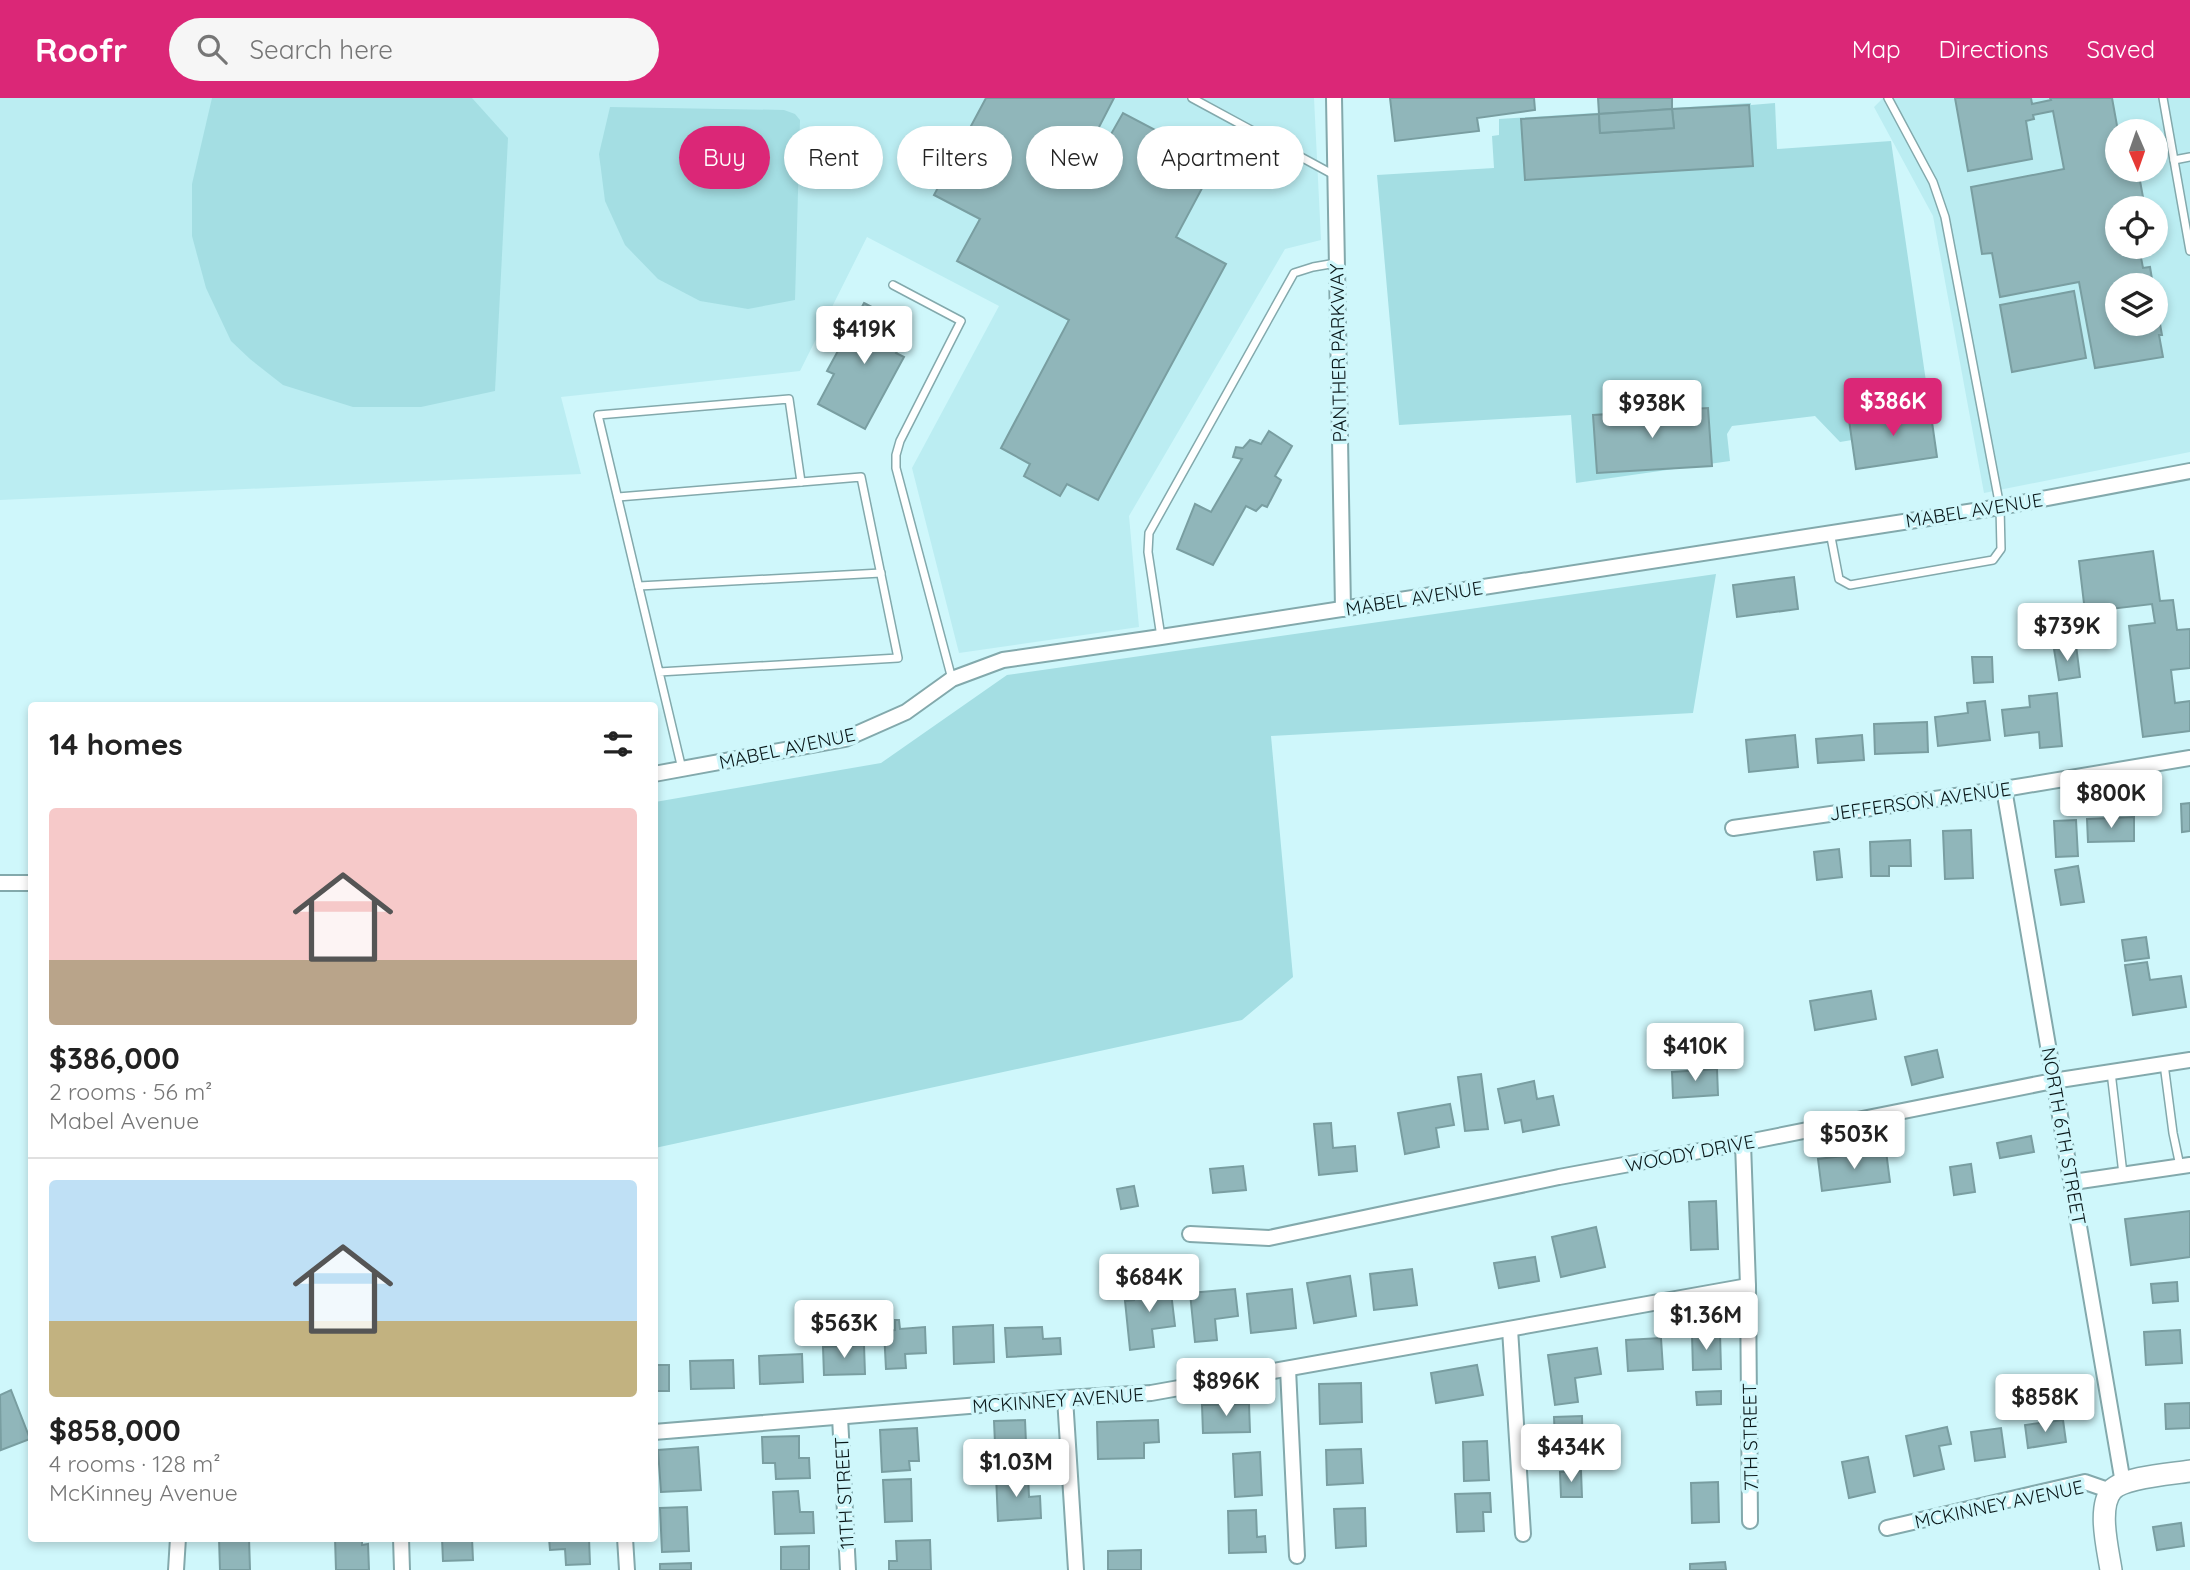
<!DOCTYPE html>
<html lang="en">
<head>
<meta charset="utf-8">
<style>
  body { margin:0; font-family:Quicksand,sans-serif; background:#f6f6f6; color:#222; height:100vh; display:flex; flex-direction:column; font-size:26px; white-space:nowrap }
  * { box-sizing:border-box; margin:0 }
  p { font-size:23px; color:#767676 }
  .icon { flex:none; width:38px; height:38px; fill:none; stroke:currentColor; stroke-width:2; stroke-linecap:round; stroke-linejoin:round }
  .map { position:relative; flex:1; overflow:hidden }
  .details { position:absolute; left:28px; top:604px; width:630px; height:840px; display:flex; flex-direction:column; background:#fff; border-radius:7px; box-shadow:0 4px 10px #0003 }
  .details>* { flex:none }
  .top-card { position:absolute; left:679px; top:28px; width:665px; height:63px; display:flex; gap:14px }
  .needle { width:46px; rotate:178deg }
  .buttons { position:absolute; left:2105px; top:21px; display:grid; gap:14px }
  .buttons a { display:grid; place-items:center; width:63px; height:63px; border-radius:50%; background:#fff; box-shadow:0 4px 10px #0003; font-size:35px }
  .price { position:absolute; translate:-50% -60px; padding:0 16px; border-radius:7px; background:#fff; color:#222; font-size:23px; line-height:46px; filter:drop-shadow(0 2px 4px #0008) }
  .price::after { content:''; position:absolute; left:50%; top:42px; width:21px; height:16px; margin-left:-10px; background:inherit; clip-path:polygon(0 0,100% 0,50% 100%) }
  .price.selected { background:#db2777; color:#fff }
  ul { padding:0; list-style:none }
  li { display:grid; align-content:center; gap:14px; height:371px; padding:0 21px }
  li+li { border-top:2px solid #e0e0e0 }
  li span { display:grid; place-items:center; height:217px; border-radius:7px; color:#555 }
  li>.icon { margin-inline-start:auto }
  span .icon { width:126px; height:126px; fill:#fffc; stroke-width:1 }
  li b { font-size:30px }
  h2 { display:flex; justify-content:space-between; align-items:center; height:84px; padding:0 21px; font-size:30px }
  .pill { padding:0 24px; border-radius:32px; background:#fff; box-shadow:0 4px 10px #0003; font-size:24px; line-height:63px }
  .pill.selected { background:#db2777; color:#fff }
  header { display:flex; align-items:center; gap:42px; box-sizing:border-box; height:98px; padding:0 35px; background:#db2777; color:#fff }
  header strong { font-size:33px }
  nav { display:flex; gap:38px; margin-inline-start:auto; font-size:24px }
  .search { width:490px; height:63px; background:#f6f6f6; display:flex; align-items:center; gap:18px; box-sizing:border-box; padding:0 24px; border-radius:38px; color:#767676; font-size:26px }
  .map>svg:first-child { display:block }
  .built { fill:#bbedf2; fill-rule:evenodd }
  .green { fill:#a4dee3 }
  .building { fill:#90b6ba; stroke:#799ea1; stroke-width:2 }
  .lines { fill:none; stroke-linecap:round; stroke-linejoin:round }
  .lane-casing { stroke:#83a9ac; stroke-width:10 }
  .street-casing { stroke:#83a9ac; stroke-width:18 }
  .secondary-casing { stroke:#83a9ac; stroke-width:24 }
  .lane { stroke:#fff; stroke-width:7 }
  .street { stroke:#fff; stroke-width:14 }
  .secondary { stroke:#fff; stroke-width:21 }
  .labels { text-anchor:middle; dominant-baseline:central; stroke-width:7; stroke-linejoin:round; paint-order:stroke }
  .street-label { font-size:19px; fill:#0a181a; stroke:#cff7fb }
</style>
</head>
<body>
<header>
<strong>Roofr</strong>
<div class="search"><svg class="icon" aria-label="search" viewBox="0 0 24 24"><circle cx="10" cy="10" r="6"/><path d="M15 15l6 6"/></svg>Search here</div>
<nav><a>Map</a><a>Directions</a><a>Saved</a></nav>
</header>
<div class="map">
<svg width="2190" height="1472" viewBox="0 0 2190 1472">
  <rect width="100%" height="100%" fill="#cff7fb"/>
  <g class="built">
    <polygon points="0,0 1314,0 1321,142 1285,151 1129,418 1139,529 959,555 912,370 999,208 867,139 800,273 561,299 581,376 0,402"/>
    <path d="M1883,0H2190V354L1984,395L1933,118L1874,9ZM2118,33H2156V72H2118ZM2118,110H2156V149H2118ZM2118,187H2156V226H2118Z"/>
  </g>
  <g class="green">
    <polygon points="212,0 472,0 508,40 495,293 421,309 353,309 283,287 250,261 231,243 206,190 192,138 192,86"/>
    <polygon points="1751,5 1751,7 1775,5 1777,51 1891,43 1937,359 1856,371 1852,342 1840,344 1815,318 1732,328 1727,336 1730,363 1576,385 1571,317 1399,327 1377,77 1494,70 1492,38 1499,37 1499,21"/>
    <polygon points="610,9 784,12 795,16 800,22 795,202 748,211 700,203 658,181 625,147 605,103 599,56"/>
    <polygon points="1716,476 1693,615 1271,638 1293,879 1242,922 655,1050 655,704 881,665 1007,577"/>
  </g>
  <g class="building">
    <polygon points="986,0 1114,0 1098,31 1110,38 1123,15 1216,64 1176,139 1226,166 1098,402 1067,386 1060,398 1024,378 1030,366 1001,350 1069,222 957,163 980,121 934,97"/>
    <polygon points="1390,0 1534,0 1535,12 1477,20 1479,33 1395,43"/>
    <polygon points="1598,0 1672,0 1672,11 1599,16"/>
    <polygon points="1955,0 2031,0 2032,6 2051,2 2050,0 2112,0 2118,33 2118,72 2138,72 2145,110 2118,110 2118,149 2139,149 2143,170 2150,169 2153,187 2118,187 2118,226 2156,226 2156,204 2162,237 2159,237 2163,259 2095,270 2079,184 2000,199 1992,155 1982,156 1971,89 2064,71 2053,13 2033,17 2034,21 2026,23 2032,61 1968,73"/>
    <polygon points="1749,7 1753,68 1525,82 1521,21 1599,16 1600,35 1674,30 1672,11"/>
    <polygon points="1672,11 1674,30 1600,35 1599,16"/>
    <polygon points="2074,193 2086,260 2012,274 2000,207"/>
    <polygon points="864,205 910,229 896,255 904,259 865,331 818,306 834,276 827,273"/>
    <polygon points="1708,310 1712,368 1597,375 1593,317"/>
    <polygon points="1930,310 1937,359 1856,371 1849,322"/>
    <polygon points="1269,333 1292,348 1275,378 1281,382 1267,409 1262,407 1256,413 1246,408 1213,467 1177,451 1195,406 1211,414 1242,361 1233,359 1236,349 1243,350 1250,342 1261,346"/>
    <polygon points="2153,453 2160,503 2173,502 2177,532 2190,531 2190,570 2171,572 2175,605 2190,603 2190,633 2143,639 2129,528 2155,525 2152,506 2085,514 2079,463"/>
    <polygon points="1794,479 1798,511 1737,519 1733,487"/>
    <polygon points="2076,547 2080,579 2059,582 2054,551"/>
    <polygon points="1972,559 1992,559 1993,584 1974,585"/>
    <polygon points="2057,595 2062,648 2040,650 2039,634 2005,638 2002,612 2030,609 2029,598"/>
    <polygon points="1985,603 1990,642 1938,648 1935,619 1968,615 1967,605"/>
    <polygon points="1927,624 1928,654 1875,656 1874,626"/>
    <polygon points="1795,637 1798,669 1749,674 1746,642"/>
    <polygon points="1862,637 1864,662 1818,665 1816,641"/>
    <polygon points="2190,705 2190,733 2182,734 2181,706"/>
    <polygon points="2134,719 2134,743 2088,744 2087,721"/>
    <polygon points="2076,722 2078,758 2056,759 2054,723"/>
    <polygon points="1971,732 1973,780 1945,781 1943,733"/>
    <polygon points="1910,742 1911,768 1889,768 1889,778 1871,778 1870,744"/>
    <polygon points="1839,751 1842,779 1817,782 1814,754"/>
    <polygon points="2078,768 2084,804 2061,807 2055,772"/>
    <polygon points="2146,839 2149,860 2125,863 2122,842"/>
    <polygon points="2147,864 2150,882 2181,878 2186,909 2133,917 2125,867"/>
    <polygon points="1871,893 1876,921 1815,932 1810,903"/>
    <polygon points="1937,952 1943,979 1912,987 1905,959"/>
    <polygon points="1717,971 1718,997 1673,1000 1672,974"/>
    <polygon points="1481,976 1488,1031 1465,1033 1458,979"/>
    <polygon points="1534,983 1537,1001 1553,998 1559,1027 1523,1034 1521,1022 1505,1025 1498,991"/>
    <polygon points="1450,1006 1454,1027 1436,1030 1439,1049 1405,1056 1398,1015"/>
    <polygon points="1331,1025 1333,1050 1355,1048 1357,1073 1319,1077 1314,1026"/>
    <polygon points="2031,1038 2034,1054 2000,1060 1997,1045"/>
    <polygon points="1886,1053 1890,1084 1822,1093 1818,1061"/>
    <polygon points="1971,1066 1975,1094 1954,1097 1950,1069"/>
    <polygon points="1243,1068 1246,1092 1213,1095 1210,1071"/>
    <polygon points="1134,1088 1138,1108 1121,1111 1117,1091"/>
    <polygon points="1716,1103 1718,1151 1691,1152 1689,1104"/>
    <polygon points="2190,1113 2190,1159 2131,1167 2125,1121"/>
    <polygon points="1596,1129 1605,1169 1561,1179 1552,1139"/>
    <polygon points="1535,1159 1539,1183 1499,1190 1494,1165"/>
    <polygon points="1412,1171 1417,1207 1374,1212 1370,1176"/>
    <polygon points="1350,1178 1356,1218 1314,1225 1307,1185"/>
    <polygon points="2177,1184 2178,1203 2153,1205 2151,1186"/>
    <polygon points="1170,1186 1175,1228 1152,1231 1154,1249 1130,1252 1125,1203 1134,1202 1133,1190"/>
    <polygon points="1235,1191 1238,1218 1215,1221 1217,1242 1195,1244 1190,1195"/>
    <polygon points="1292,1191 1296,1230 1251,1235 1247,1196"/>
    <polygon points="895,1222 899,1222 900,1231 925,1229 926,1255 905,1256 906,1270 886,1271 884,1233 895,1232"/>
    <polygon points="993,1227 994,1264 954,1266 953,1229"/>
    <polygon points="1042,1229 1043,1241 1060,1240 1061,1256 1007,1259 1005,1230"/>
    <polygon points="2180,1232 2182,1265 2146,1267 2144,1234"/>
    <polygon points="1720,1235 1721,1271 1693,1272 1692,1236"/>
    <polygon points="1661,1240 1663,1271 1628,1273 1626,1242"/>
    <polygon points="864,1247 865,1276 824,1277 823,1249"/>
    <polygon points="1597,1250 1601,1276 1575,1280 1578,1304 1555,1307 1548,1257"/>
    <polygon points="802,1256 803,1284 760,1286 759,1258"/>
    <polygon points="733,1262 734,1290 691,1291 690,1263"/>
    <rect x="654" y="1267" width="15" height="26"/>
    <polygon points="1477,1267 1483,1297 1436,1305 1431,1275"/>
    <polygon points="1361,1285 1362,1324 1320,1326 1319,1286"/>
    <polygon points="11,1292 30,1341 1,1352 0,1297"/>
    <polygon points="1721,1293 1721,1306 1697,1307 1696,1294"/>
    <polygon points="2190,1305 2190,1330 2166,1331 2165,1306"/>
    <polygon points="1249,1306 1250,1334 1203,1335 1202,1307"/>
    <polygon points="1582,1318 1583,1366 1556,1367 1554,1319"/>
    <polygon points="1025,1322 1026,1345 1037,1344 1038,1367 996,1368 994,1323"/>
    <polygon points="1158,1322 1159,1344 1144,1345 1144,1360 1098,1361 1097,1324"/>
    <polygon points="2063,1322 2066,1344 2028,1350 2025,1327"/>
    <polygon points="1947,1329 1951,1346 1939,1348 1944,1371 1914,1378 1906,1338"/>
    <polygon points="917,1330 919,1363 909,1363 910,1372 882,1374 880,1332"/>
    <polygon points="2001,1330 2005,1359 1975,1363 1971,1334"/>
    <polygon points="799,1338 799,1360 809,1360 810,1380 776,1381 775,1365 763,1365 762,1339"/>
    <polygon points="1487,1343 1489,1382 1464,1383 1463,1344"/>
    <polygon points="698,1349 701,1392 661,1394 658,1352"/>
    <polygon points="1361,1351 1363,1385 1327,1387 1326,1352"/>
    <polygon points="1260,1354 1262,1397 1235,1399 1233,1356"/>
    <polygon points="1868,1359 1875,1394 1849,1400 1842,1364"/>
    <polygon points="1581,1373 1582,1399 1561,1399 1560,1374"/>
    <polygon points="1028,1376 1029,1399 1040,1398 1041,1420 998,1423 996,1377"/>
    <polygon points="911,1381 912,1423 885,1424 883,1382"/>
    <polygon points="1718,1384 1719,1424 1692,1425 1691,1385"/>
    <polygon points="798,1393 800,1414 813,1414 814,1435 775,1436 773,1394"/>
    <polygon points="1490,1395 1491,1414 1483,1414 1484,1433 1457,1434 1455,1396"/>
    <polygon points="687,1409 689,1453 662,1454 660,1410"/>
    <polygon points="1365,1410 1366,1448 1336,1450 1334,1411"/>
    <polygon points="1256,1412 1257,1439 1265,1438 1266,1454 1229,1455 1228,1413"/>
    <polygon points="2181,1425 2184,1448 2157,1452 2153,1429"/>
    <polygon points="219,1440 249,1440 250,1472 220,1472"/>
    <polygon points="335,1440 362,1440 362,1447 368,1446 369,1472 336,1472"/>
    <polygon points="442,1440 472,1440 473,1462 443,1463"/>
    <polygon points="549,1440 589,1440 590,1466 566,1467 565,1451 550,1452"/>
    <polygon points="930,1442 931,1472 889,1472 889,1463 897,1463 896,1443"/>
    <polygon points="809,1448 809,1472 781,1472 781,1449"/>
    <polygon points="1141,1452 1141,1472 1108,1472 1108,1453"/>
    <polygon points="1725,1464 1726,1472 1690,1472 1690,1466"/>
    <polygon points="691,1465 691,1472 660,1472 660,1466"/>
  </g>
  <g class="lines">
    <defs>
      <g id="lane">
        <polyline points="1192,0 1336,78"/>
        <polyline points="2163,0 2190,153"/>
        <polyline points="2174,62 2190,59"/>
        <polyline points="893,187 961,223 900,343 896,357 896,370 952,581"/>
        <polyline points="618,399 801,384"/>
        <polyline points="1830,434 1839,481 1850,487 1993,462 2001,451 2000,409 1945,119 1933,84 1888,0"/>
        <polyline points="639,488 881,475"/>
        <polyline points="1161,539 1148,454 1149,435 1294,175 1313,169 1336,165"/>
        <polyline points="659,574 898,560 861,379 801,384 789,301 598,317 682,671"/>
        <polyline points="2164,966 2173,1035 2180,1068"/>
        <polyline points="2111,974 2123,1076"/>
      </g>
      <g id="street">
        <polyline points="1334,0 1343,511"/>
        <polyline points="654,676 845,641 906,614 952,581 1003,562 1161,539 2000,409 2190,373"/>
        <path d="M2004,691C2043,922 2085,1153 2123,1385"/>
        <polyline points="1733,730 2004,691 2190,660"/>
        <polyline points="0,785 32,785"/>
        <polyline points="1743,1045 1748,1188 1750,1423"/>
        <polyline points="2073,1084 2190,1067"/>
        <polyline points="1190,1136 1269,1140 1559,1079 1743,1045 2053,983 2190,962"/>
        <polyline points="1510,1231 1523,1436"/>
        <polyline points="1288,1271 1297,1458"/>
        <polyline points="1065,1300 1076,1472"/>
        <polyline points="840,1319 848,1472"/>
        <polyline points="654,1334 1065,1300 1151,1295 1748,1188"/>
        <polyline points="1887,1430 2085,1384 2111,1393"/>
        <polyline points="401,1440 402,1472"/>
        <polyline points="625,1440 627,1472"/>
        <polyline points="176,1472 178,1440"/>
      </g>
      <path id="secondary" d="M2111,1472C2108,1452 2097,1409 2112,1392C2124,1379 2171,1376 2190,1373"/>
    </defs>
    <use href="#lane" class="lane-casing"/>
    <use href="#street" class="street-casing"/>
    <use href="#secondary" class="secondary-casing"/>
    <use href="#lane" class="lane"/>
    <use href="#street" class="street"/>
    <use href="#secondary" class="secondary"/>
  </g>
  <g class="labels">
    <g class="street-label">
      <text transform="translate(1338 255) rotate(-91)">PANTHER PARKWAY</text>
      <text transform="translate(1974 412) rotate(-9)">MABEL AVENUE</text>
      <text transform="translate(1414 500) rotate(-9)">MABEL AVENUE</text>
      <text transform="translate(787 650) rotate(-12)">MABEL AVENUE</text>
      <text transform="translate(1920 703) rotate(-8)">JEFFERSON AVENUE</text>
      <text transform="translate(2064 1038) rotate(80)">NORTH 6TH STREET</text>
      <text transform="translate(1690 1055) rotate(-11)">WOODY DRIVE</text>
      <text transform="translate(1058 1302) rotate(-4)">MCKINNEY AVENUE</text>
      <text transform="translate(1750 1339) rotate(-91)">7TH STREET</text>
      <text transform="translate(844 1395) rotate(-93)">11TH STREET</text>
      <text transform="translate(1999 1406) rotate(-12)">MCKINNEY AVENUE</text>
    </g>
  </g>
</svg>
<div class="buttons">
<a><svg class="needle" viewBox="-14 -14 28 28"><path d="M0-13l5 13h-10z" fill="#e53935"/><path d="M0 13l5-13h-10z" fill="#767676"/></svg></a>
<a><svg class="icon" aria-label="locate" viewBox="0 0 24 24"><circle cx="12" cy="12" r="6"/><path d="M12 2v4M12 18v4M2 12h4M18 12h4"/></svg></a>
<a><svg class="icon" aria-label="layers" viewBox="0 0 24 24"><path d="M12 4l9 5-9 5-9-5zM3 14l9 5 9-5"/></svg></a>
</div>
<b class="price" style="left:864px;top:268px">$419K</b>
<b class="price selected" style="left:1893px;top:340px">$386K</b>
<b class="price" style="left:1652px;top:342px">$938K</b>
<b class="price" style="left:2067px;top:565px">$739K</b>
<b class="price" style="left:2111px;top:732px">$800K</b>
<b class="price" style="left:1695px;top:985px">$410K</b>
<b class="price" style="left:1854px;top:1073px">$503K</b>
<b class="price" style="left:1149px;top:1216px">$684K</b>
<b class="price" style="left:1706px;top:1254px">$1.36M</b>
<b class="price" style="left:844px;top:1262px">$563K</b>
<b class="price" style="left:1226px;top:1320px">$896K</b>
<b class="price" style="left:2045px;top:1336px">$858K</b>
<b class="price" style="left:1571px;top:1386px">$434K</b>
<b class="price" style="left:1016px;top:1401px">$1.03M</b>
<div class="top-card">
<a class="pill selected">Buy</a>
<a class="pill">Rent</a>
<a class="pill">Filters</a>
<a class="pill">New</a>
<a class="pill">Apartment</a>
</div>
<section class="details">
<h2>14 homes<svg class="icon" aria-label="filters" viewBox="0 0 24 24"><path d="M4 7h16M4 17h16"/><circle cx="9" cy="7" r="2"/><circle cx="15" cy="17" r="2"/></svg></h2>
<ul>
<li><span style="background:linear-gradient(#f6c9c9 70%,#b9a48a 0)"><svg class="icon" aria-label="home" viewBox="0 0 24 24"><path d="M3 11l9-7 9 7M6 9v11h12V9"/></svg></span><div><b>$386,000</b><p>2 rooms · 56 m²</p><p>Mabel Avenue</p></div></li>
<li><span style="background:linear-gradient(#bfe0f5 65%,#c2b280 0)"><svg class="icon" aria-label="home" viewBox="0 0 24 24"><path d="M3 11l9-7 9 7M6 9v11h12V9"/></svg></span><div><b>$858,000</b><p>4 rooms · 128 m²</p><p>McKinney Avenue</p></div></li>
</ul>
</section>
</div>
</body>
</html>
